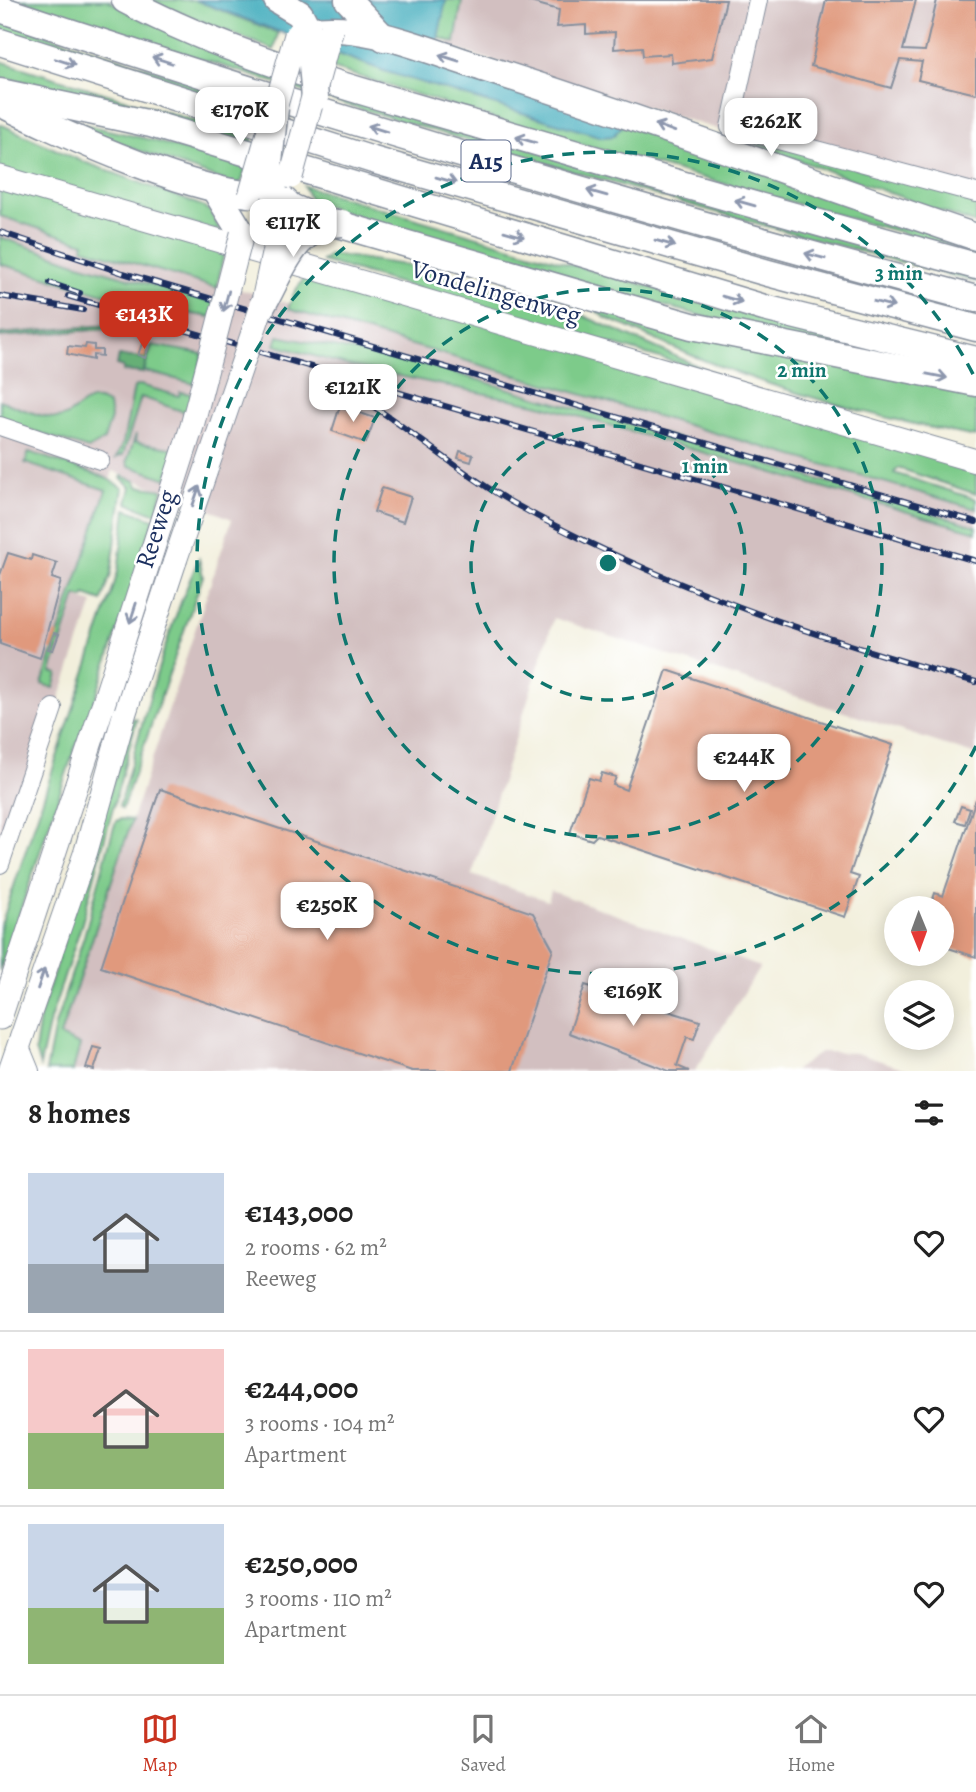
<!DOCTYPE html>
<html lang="en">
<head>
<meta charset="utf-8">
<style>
  body { margin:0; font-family:Alegreya,serif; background:#f6f6f6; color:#222; height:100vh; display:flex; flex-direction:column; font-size:26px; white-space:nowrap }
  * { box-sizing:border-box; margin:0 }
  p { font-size:23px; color:#767676 }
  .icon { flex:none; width:38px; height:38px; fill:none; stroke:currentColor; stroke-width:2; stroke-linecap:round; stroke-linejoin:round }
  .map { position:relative; height:1071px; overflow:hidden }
  .side { display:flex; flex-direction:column; background:#fff; flex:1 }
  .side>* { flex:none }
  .needle { width:46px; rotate:179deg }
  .tools { position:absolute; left:884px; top:896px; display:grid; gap:14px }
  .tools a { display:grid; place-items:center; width:70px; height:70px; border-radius:50%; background:#fff; box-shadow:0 4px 18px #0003; font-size:35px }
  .price { position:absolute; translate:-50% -60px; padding:0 16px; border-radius:14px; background:#fff; color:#222; font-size:23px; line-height:46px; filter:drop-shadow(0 2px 4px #0008) }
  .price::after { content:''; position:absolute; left:50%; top:42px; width:21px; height:16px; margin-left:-10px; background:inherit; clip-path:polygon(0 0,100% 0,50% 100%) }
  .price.selected { background:#c8321e; color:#fff }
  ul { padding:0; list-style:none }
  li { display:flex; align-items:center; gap:21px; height:175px; padding:0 28px }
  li+li { border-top:2px solid #e0e0e0 }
  li span { display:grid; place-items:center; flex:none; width:196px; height:140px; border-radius:0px; color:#555 }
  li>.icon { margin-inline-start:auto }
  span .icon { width:84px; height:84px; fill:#fffc; stroke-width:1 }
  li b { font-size:30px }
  h2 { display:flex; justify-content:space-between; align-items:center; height:84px; padding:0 28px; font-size:30px }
  .tabs { display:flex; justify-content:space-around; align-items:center; height:98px; border-top:2px solid #e0e0e0; background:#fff; font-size:19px; color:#767676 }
  .tabs a { display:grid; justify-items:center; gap:4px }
  .tabs .selected { color:#c8321e }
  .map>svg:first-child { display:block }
  .industrial { fill:#d2bfc0 }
  .green { fill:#7dcb8a; stroke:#4c7d74; stroke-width:2 }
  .forest { fill:#66af76; stroke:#406f6a; stroke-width:2 }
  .water { fill:#3daabb; stroke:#2c6c8c; stroke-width:2 }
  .building { fill:#e0997d }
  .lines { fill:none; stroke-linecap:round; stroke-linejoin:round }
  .minor-casing { stroke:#868f9d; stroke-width:20 }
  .major-casing { stroke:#868f9d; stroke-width:25 }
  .highway-casing { stroke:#868f9d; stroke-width:29 }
  .minor { stroke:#fff; stroke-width:18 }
  .major { stroke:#fff; stroke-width:23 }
  .highway { stroke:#fff; stroke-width:26 }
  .rail-casing { stroke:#1b2f5e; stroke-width:6 }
  .rail { stroke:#fff; stroke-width:3.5; stroke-dasharray:10; stroke-linecap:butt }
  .major-bridge-casing { stroke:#868f9d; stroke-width:25; stroke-linecap:butt }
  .highway-bridge-casing { stroke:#868f9d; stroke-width:29; stroke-linecap:butt }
  .major-bridge { stroke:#fff; stroke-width:23 }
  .highway-bridge { stroke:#fff; stroke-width:26 }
  .oneway { stroke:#8d97ae }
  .ring { fill:none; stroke:#0f766e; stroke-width:3.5; stroke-dasharray:12 9 }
  .labels { text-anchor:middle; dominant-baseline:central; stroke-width:5; stroke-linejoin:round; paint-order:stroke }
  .shield { fill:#fff; stroke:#5f6d8e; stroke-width:2 }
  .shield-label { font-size:24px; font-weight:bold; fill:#1b2f5e }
  .street-label { font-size:26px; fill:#1b2f5e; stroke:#fff }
  .centre { fill:#0f766e; stroke:#fff; stroke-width:3.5 }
  .ring-label { font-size:21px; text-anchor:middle; font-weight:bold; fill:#0f766e; stroke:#fff; stroke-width:5; stroke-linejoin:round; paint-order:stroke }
</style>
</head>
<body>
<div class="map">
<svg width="976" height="1071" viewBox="0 0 976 1071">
  <rect width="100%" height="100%" fill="#fff"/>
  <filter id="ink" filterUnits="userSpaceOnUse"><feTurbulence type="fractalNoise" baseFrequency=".0143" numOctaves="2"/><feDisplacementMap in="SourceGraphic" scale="14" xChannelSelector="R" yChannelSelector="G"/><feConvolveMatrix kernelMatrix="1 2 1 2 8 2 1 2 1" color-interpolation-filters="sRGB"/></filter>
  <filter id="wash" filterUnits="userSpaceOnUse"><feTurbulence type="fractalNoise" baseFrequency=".00686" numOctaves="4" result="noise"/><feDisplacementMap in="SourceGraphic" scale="28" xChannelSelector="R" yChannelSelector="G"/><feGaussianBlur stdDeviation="1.57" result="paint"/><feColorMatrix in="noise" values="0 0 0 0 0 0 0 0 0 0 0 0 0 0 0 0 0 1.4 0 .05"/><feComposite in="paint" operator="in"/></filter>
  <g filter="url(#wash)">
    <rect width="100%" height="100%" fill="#f2efdc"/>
    <g class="industrial">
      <polygon points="421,0 976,0 976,201 743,137 452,48"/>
      <polygon points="0,216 100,249 976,502 976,755 554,618 472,875 548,901 551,891 760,967 695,1071 73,1071 80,1045 60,1036 232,519 113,471 72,596 93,603 0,867"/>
      <polygon points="821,1052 856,1053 912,1071 794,1071"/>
    </g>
    <g class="green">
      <path d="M20,0H108L146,21L976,272V282C655,198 335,106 20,0Z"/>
      <polygon points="148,0 195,0 278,33 274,50"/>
      <polygon points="446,0 462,0 455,43 437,37"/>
      <polygon points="0,20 261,104 259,113 0,30"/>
      <polygon points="335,53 387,72 602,137 613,136 623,125 976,246 976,253 536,132 332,68"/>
      <polygon points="0,61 253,139 251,146 34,88 34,83 0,78"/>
      <polygon points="29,112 152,140 246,168 242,181 236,185"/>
      <polygon points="0,124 79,160 200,205 210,211 221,232 0,169"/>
      <polygon points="756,141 976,199 976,224 756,145"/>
      <polygon points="0,182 225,248 217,288 83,248 84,243 0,216"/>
      <polygon points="304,186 594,271 976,375 786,338 480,257 311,201"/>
      <polygon points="0,237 79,264 215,303 211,317 145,306 0,264"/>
      <polygon points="330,254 405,265 579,314 716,374 322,261"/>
      <polygon points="309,271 976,465 976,494 898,468 894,473 976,499 976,509 288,309 294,293"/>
      <path d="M596,310L976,393V437C857,414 737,380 628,327C618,323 601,318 596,310Z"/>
      <polygon points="278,336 431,366 976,526 976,532 540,405 346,365 275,345"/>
      <polygon points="152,345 203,354 195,384 144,371"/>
      <polygon points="140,385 179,396 180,392 192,394 187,413 141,397 123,455 116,458 123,443 134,387"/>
      <path d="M0,400C16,407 37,416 54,418C77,420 84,387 109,405L111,418L104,440L88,449L0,420Z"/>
      <polygon points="136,434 135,442 176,449 167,479 129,466 127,461"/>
      <polygon points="29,452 104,477 123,488 111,574 102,601 85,595 84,598 76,596 51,672 58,674 54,688 42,684 106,490 25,463"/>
      <polygon points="122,476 136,481 138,486 163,490 156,514 127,503 131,487 121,478"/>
      <polygon points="126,509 154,519 88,721 75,748 0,971 0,928 111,595 118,571"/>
      <path d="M199,559L203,576L122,809L119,806C143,724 163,637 199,559Z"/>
      <polygon points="133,718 137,719 82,923 50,1020 40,1066 35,1051 40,1017"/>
      <polygon points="121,819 132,820 60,1036 80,1045 73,1071 46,1071 55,1025 84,936 113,830 116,821"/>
    </g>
    <g class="forest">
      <polygon points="120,324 158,329 157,332 120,328 0,337 0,334"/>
      <polygon points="152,345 143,373 123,371 123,367 117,365 119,356 145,358"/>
    </g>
    <polygon class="water" points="195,0 446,0 437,43 623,125 613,136 602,137 387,72"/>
    <g id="blocks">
      <g class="building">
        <polygon points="523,0 726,0 712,58 672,63 671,54 643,56 642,47 614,49 615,32 586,34 586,25 557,27 559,10"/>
        <polygon points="826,0 916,0 903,50 925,51 937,0 976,0 976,94 918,80 922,62 900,60 891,88 811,66"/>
        <polygon points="86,344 94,345 94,350 102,350 102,356 93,355 93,360 67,354 68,346 85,348"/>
        <polygon points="142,344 149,346 145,358 138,355"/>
        <polygon points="340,406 375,418 366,443 332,431"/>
        <polygon points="460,451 473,455 471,462 458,458"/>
        <polygon points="382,488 411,497 403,522 374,512"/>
        <polygon points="8,553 31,560 32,555 57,563 52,578 61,581 40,658 0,644 0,575"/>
        <polygon points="54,633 59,634 53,650 48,649"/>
        <polygon points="667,670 893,745 850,874 859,877 845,917 597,835 592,840 570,833 589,778 599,781 602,773 616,777 613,785 626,790"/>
        <polygon points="160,789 533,913 553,949 512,1071 412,1071 101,967"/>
        <polygon points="976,799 976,957 942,946 942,908 930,908 935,893 943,896"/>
        <polygon points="961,806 970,809 965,824 955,821"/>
        <polygon points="585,985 700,1021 694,1039 687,1037 677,1066 689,1071 669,1071 569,1033"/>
        <polygon points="93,1047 101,1049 94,1070 86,1068"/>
      </g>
    </g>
  </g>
  <g filter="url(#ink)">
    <use href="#blocks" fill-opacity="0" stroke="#868f9d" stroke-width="2"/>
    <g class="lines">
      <defs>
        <g id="minor">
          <polyline points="758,0 730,127 976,193"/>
          <polyline points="0,426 100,460"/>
          <polyline points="0,864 53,708"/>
          <polyline points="19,1044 30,1071"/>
        </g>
        <g id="major">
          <polyline points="0,177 976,461"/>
          <polyline points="0,1018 103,705"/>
          <polyline points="10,1071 86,851 125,712 175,561"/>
        </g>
        <g id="highway">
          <path d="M125,0C236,59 358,90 478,125C643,174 809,221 976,266"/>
          <polyline points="277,0 300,14 309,31"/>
          <polyline points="348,0 384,38"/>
          <path d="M0,9C322,116 648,212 976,299"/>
          <path d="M308,31C365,21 430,52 483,68C649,120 811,182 976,237"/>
          <polyline points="0,42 373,160 768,273 976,328"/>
          <polyline points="0,92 151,124 764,308 976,360"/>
          <path d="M0,103C47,127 229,212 274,191"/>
          <polyline points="214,188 242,234"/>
          <polyline points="274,191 291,207 317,218 692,326 976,383"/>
        </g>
      </defs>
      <use href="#minor" class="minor-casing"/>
      <use href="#major" class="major-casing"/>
      <use href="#highway" class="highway-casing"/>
      <use href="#minor" class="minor"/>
      <use href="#major" class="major"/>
      <use href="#highway" class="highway"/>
      <defs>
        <g id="rail">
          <polyline points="0,232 123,273 976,522"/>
          <polyline points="50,283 80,293"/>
          <polyline points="0,296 83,310"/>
          <polyline points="68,296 976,561"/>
          <path d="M325,378C393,412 446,465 511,502C657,584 815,638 976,682"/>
        </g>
      </defs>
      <use href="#rail" class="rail-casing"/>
      <use href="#rail" class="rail"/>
      <defs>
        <g id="major-bridge">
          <polyline points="291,177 332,28"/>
          <polyline points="250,196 296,35"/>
          <polyline points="175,561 262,306 284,202"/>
          <polyline points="103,705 192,426 242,234"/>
        </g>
        <g id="highway-bridge">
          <polyline points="309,31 315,98"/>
          <polyline points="274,191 269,162 275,108"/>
          <path d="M262,306C284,268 292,227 342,223"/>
        </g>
      </defs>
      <use href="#major-bridge" class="major-bridge-casing"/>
      <use href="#highway-bridge" class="highway-bridge-casing"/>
      <use href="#major-bridge" class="major-bridge"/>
      <use href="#highway-bridge" class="highway-bridge"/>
    </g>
    <defs><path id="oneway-shaft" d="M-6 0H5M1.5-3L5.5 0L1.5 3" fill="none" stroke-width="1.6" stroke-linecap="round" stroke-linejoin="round" transform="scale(1.75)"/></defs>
    <g class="oneway">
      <use href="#oneway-shaft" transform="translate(449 58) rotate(-163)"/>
      <use href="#oneway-shaft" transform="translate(162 60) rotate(-162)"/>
      <use href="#oneway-shaft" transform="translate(65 62) rotate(18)"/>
      <use href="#oneway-shaft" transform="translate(665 128) rotate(-160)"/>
      <use href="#oneway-shaft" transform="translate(378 129) rotate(-163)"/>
      <use href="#oneway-shaft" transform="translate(526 140) rotate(-164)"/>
      <use href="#oneway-shaft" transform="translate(446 180) rotate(16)"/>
      <use href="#oneway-shaft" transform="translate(597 193) rotate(-164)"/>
      <use href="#oneway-shaft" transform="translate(745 203) rotate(-164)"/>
      <use href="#oneway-shaft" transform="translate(514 234) rotate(16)"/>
      <use href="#oneway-shaft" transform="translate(665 243) rotate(16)"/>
      <use href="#oneway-shaft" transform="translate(815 256) rotate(-165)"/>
      <use href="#oneway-shaft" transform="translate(732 299) rotate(16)"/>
      <use href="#oneway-shaft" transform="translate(226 301) rotate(105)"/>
      <use href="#oneway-shaft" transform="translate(884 304) rotate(15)"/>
      <use href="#oneway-shaft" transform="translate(937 376) rotate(11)"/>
      <use href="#oneway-shaft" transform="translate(196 496) rotate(-71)"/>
      <use href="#oneway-shaft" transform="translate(133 613) rotate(108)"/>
      <use href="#oneway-shaft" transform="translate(41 979) rotate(-71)"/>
    </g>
  </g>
  <g class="ring">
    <circle cx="608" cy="563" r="137"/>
    <circle cx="608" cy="563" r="274"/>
    <path d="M976 746A411 411 0 1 1 976 380"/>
  </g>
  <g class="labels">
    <rect class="shield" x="461.5" y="140.5" width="49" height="41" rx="5"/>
    <g class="shield-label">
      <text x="486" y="161">A15</text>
    </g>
    <g class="street-label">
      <text transform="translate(496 292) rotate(16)">Vondelingenweg</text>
      <text transform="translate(156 529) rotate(-72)">Reeweg</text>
    </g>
  </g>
  <circle cx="608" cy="563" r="10" class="centre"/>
  <g class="ring-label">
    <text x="899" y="280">3 min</text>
    <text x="802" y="377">2 min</text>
    <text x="705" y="473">1 min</text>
  </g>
</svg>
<div class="tools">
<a><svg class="needle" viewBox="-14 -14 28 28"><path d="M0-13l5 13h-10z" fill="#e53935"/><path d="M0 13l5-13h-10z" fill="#767676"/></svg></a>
<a><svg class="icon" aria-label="layers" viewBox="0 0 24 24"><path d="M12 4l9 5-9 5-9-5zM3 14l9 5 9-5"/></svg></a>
</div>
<b class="price" style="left:240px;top:147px">€170K</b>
<b class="price" style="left:771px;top:158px">€262K</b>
<b class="price" style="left:293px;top:259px">€117K</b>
<b class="price selected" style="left:144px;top:351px">€143K</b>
<b class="price" style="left:353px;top:424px">€121K</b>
<b class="price" style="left:744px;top:794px">€244K</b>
<b class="price" style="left:327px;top:942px">€250K</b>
<b class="price" style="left:633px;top:1028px">€169K</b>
</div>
<section class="side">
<h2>8 homes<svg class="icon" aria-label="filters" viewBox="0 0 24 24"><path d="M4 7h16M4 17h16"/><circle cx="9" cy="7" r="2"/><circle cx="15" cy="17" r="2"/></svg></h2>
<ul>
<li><span style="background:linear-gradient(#c9d6e8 65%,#9aa5b1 0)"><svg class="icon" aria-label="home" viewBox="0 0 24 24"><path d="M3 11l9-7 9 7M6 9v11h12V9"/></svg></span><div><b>€143,000</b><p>2 rooms · 62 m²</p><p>Reeweg</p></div><svg class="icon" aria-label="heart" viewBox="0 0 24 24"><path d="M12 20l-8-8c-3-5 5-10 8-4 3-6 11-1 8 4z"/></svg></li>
<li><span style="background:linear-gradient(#f6c9c9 60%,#8fb573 0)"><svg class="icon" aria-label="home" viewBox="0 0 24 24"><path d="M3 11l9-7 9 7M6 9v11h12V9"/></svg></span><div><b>€244,000</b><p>3 rooms · 104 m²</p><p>Apartment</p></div><svg class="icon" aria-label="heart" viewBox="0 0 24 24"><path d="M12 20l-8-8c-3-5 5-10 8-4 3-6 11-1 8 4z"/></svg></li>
<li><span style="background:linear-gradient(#c9d6e8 60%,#8fb573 0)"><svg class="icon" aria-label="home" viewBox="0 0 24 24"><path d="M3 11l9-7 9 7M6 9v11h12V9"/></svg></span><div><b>€250,000</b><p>3 rooms · 110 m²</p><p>Apartment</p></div><svg class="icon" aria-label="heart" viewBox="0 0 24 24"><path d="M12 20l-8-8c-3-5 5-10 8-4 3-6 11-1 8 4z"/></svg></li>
</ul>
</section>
<nav class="tabs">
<a class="selected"><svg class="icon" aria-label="map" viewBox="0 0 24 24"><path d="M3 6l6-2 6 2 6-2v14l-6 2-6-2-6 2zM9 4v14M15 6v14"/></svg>Map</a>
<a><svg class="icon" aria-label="saved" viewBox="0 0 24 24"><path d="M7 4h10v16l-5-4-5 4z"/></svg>Saved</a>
<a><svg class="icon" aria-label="home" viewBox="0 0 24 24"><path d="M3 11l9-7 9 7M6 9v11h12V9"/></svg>Home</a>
</nav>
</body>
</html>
